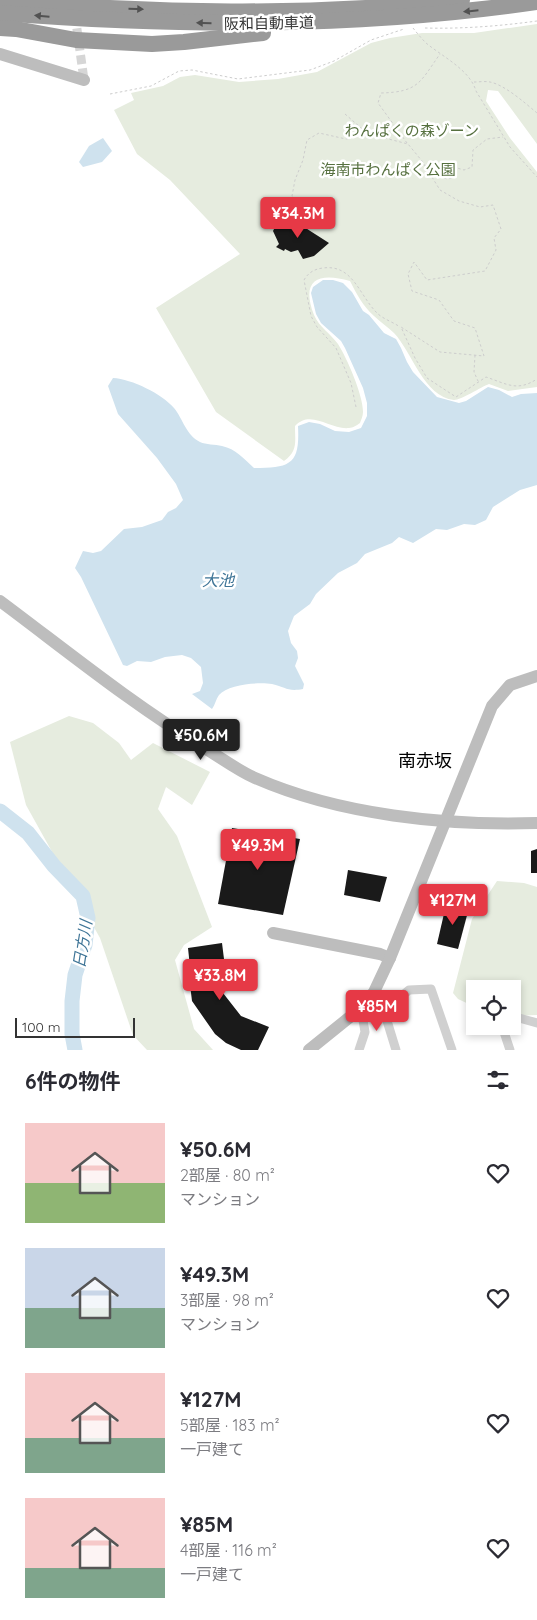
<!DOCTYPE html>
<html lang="ja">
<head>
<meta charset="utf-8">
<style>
  body { margin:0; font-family:Quicksand,"Noto Sans JP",sans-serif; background:#f2f2f3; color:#2b2b33; height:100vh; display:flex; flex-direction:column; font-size:19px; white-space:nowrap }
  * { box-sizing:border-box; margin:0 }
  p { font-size:16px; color:#7c7c81 }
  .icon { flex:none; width:28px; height:28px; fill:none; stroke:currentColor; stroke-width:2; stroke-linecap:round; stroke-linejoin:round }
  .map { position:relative; height:1050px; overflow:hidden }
  .side { display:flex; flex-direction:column; background:#fff; flex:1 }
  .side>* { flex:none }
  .controls { position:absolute; left:466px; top:980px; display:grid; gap:10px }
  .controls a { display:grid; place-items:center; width:55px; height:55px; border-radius:0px; background:#fff; box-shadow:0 2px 8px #0003; font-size:25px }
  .scale { position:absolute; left:15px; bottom:12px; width:120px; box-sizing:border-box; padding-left:5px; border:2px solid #333; border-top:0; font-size:14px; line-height:18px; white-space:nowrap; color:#333; -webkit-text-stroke:4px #fff; paint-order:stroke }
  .price { position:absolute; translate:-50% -42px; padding:0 11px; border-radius:5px; background:#e63946; color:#fff; font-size:16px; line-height:32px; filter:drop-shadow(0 1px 2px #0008) }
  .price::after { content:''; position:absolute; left:50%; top:30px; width:15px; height:11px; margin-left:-8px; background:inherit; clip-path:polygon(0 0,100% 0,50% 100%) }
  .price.active { background:#222; color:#fff }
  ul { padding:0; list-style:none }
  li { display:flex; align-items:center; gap:15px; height:125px; padding:0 25px }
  li span { display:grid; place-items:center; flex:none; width:140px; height:100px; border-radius:0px; color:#555 }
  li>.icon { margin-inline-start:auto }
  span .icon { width:60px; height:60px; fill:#fffc; stroke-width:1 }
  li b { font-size:21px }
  h2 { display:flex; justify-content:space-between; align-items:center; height:60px; padding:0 25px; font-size:21px }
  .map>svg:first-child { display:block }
  .green { fill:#e6ecdf }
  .water { fill:#cfe2ee }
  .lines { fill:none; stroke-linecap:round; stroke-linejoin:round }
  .river { stroke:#cfe2ee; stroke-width:15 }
  .building { fill:#1a1a1a }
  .street-tunnel { stroke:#d6d6d6; stroke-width:9; stroke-dasharray:9 4.5; stroke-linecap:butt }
  .path { stroke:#cdcdcd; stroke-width:1; stroke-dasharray:2.5 2.5; stroke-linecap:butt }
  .street { stroke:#d0d0d0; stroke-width:9 }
  .secondary { stroke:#bdbdbd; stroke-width:12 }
  .highway { stroke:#9a9a9a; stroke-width:16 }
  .oneway { fill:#525252 }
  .labels { text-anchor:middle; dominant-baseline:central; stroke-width:5; stroke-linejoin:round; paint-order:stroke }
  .street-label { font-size:15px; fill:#333; stroke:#fff }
  .park-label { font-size:15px; fill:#56703f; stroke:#fff }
  .water-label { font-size:16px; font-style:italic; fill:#3f7597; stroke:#fff }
  .quarter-label { font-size:18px; fill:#000; stroke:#fff }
</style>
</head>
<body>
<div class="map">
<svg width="537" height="1050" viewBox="0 0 537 1050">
  <rect width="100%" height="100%" fill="#fff"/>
  <g class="green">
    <path d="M537,24V144L498,91L488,90L486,101L510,138L537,172V387L508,391L489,384C481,387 461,400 454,400C424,397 412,352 394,333C388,327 380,322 374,316C363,306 357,295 350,281C319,272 300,279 314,315C319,327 331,334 338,344C347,358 363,395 363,412C363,416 361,420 360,423C357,425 353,428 349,428C330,430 311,409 295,426C295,442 298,451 284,461L216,412L156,308L240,254L170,180L137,154L114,110L134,100L131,93L163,86L180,77L195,75L239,82L278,79L317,72L371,43L390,38L422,33H474Z"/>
    <polygon points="69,716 93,723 119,743 131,760 153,743 210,772 192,805 166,787 158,809 177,836 212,927 184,945 175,960 194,1029 213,1050 147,1050 133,1035 100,938 26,805 10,742"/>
    <polygon points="497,881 524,883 537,887 537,1015 513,1016 512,989 475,989 475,1007 458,999 453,993 472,919"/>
  </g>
  <g class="water">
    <polygon points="103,138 112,151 102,162 83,167 79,162 89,146"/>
    <path d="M323,280H333L343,283L352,292L363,311L369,315L384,333L396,339L401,348L407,362L413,372L437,397L459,403L466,401L488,387L499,390L512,397L521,394L537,393V485L520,490L493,507L486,520L475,525L464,524L447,530L436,529L413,543L399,537L392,543L365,554L357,563L338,573L316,594L310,604L294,616L288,631L291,643L297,651L298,658L295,666L304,684L303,689C287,692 286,687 272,684C259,682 228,684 219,695C216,699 215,705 212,709L192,694L200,691L203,683L201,667L191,658L182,655L165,657L151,662L137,661L127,666L123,665L81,577L75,568L83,551L93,553L101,551L124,529L142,527L162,520L168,512L176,508L183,500L176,484L157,458L118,414L108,386L113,378C132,379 162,394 174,408C183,419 186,435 200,442C206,445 215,444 222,446C236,449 243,458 254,468C291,468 300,464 298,426L309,422L320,424L335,431L349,432L361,428L367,416V403L363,388L345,348L341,341L321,323L316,314L311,293L313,287Z"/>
  </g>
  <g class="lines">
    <polyline class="river" points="0,811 28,833 54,866 83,896 88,918 85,945 75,975 72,1001 72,1034 75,1050"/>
  </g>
  <g class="building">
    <polygon points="284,217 286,220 290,218 329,243 314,256 303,259 298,250 291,252 285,249 284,251 276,247 279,244 273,231 276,225 274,223"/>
    <polygon points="232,828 300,839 283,915 218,904"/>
    <polygon points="537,849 537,873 531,873 531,851"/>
    <polygon points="348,870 387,877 380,902 344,895"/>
    <polygon points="446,905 469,908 458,949 437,944"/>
    <polygon points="222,943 224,959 219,960 223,993 241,1016 269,1027 258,1050 241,1050 226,1043 215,1034 192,1001 188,968 190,967 188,948"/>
  </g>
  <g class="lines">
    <polyline class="street-tunnel" points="75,15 84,80"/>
    <g class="path">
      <path d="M413,28C417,33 421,38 426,43C443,57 470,70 476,91L510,147L537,177"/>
      <path d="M425,28C463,29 500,26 537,21"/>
      <path d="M474,82C479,82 485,81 490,82C505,85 525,103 537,113"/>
      <polyline points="110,94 151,86 179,71 192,70 238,79 310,70 334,61 371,40 404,29"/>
      <polyline points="345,114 368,134"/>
      <path d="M407,143L378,103L381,93C419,92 420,82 440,54"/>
      <polyline points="430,173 447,179 453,178 450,166 464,170 472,167 473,150 487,139 503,137"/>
      <path d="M309,215L292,196L295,180L303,160L307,140L319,133L346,139L369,134L408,144L422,161L440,190L459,201L480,207L493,205L501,229L494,238L496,250L485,271L427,280L414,262L408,274L412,291L439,300L454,321L475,328L484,356L440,352L401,327L415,358L427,378L456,397L486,377C507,384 517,392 537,379"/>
      <polyline points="475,355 474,372 478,381"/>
      <path d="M356,407L351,383L336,348L317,327L311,316L304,280C308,273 314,269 323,268C353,264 359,295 377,313C383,319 393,322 400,327"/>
    </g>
    <g class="street">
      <polyline points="512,1016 537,1023"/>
      <polyline points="502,1026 510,1050"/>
      <polyline points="359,1050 365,1032 361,1008"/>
      <polyline points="396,1050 384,1011 409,990 431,989 452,1050"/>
    </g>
    <g class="secondary">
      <polyline points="0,54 84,80"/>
      <path d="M0,601C67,651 132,704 203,747C220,757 237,770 255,778C339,815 446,826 537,823"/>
      <polyline points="273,933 380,954 390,958"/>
      <polyline points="309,1050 361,1008 374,992 390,958 492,706 510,685 537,676"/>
    </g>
    <g class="highway">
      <path d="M0,1C154,13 308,17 462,0"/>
      <path d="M0,13C180,27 358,28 537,2"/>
      <polyline points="0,28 16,29 76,40 152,44 184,42 263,33"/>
    </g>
  </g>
  <defs><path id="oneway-solid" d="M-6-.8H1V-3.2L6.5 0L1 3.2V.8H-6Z" transform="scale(1.25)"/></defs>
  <g class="oneway">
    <use href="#oneway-solid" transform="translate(136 9) rotate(2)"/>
    <use href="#oneway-solid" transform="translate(471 11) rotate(174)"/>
    <use href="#oneway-solid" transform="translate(42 16) rotate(-175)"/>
    <use href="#oneway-solid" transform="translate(204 23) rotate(-179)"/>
  </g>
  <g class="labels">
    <g class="street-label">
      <text transform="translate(269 23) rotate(-1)">阪和自動車道</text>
    </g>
    <g class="park-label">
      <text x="412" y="130">わんぱくの森ゾーン</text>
      <text x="388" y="169">海南市わんぱく公園</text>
    </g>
    <g class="water-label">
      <text x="218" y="580">大池</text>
      <text transform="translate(82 944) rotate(-81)">日方川</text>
    </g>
    <g class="quarter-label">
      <text x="425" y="760">南赤坂</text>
    </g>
  </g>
</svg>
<div class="controls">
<a><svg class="icon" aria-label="locate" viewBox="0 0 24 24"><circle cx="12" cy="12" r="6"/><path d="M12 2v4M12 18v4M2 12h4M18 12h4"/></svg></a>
</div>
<div class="scale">100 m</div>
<b class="price" style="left:298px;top:239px">¥34.3M</b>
<b class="price active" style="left:201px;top:761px">¥50.6M</b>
<b class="price" style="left:258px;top:871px">¥49.3M</b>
<b class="price" style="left:453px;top:926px">¥127M</b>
<b class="price" style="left:220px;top:1001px">¥33.8M</b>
<b class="price" style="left:377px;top:1032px">¥85M</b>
</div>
<section class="side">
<h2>6件の物件<svg class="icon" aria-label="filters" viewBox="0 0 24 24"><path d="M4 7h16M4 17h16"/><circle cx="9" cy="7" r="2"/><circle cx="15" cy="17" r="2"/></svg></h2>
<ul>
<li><span style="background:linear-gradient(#f6c9c9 60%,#8fb573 0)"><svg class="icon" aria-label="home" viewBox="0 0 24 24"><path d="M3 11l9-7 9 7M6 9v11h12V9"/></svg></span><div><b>¥50.6M</b><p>2部屋 · 80 m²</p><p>マンション</p></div><svg class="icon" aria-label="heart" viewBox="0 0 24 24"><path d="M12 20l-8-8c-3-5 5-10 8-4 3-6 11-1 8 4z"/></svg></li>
<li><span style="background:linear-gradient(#c9d6e8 60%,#7fa58c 0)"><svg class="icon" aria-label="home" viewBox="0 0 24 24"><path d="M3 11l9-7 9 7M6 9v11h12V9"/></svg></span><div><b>¥49.3M</b><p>3部屋 · 98 m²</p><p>マンション</p></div><svg class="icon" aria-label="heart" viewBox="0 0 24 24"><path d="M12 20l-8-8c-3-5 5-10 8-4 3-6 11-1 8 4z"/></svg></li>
<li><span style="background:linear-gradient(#f6c9c9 65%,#7fa58c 0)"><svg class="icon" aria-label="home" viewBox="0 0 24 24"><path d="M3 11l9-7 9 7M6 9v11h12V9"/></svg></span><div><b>¥127M</b><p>5部屋 · 183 m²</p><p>一戸建て</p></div><svg class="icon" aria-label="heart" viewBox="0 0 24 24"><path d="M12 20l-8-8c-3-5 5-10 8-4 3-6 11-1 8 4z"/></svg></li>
<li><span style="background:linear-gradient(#f6c9c9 70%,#7fa58c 0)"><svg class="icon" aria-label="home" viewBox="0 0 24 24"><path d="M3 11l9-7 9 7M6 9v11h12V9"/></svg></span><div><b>¥85M</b><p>4部屋 · 116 m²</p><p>一戸建て</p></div><svg class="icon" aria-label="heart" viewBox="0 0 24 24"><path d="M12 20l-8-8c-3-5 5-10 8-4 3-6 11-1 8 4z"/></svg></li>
</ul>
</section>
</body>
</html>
